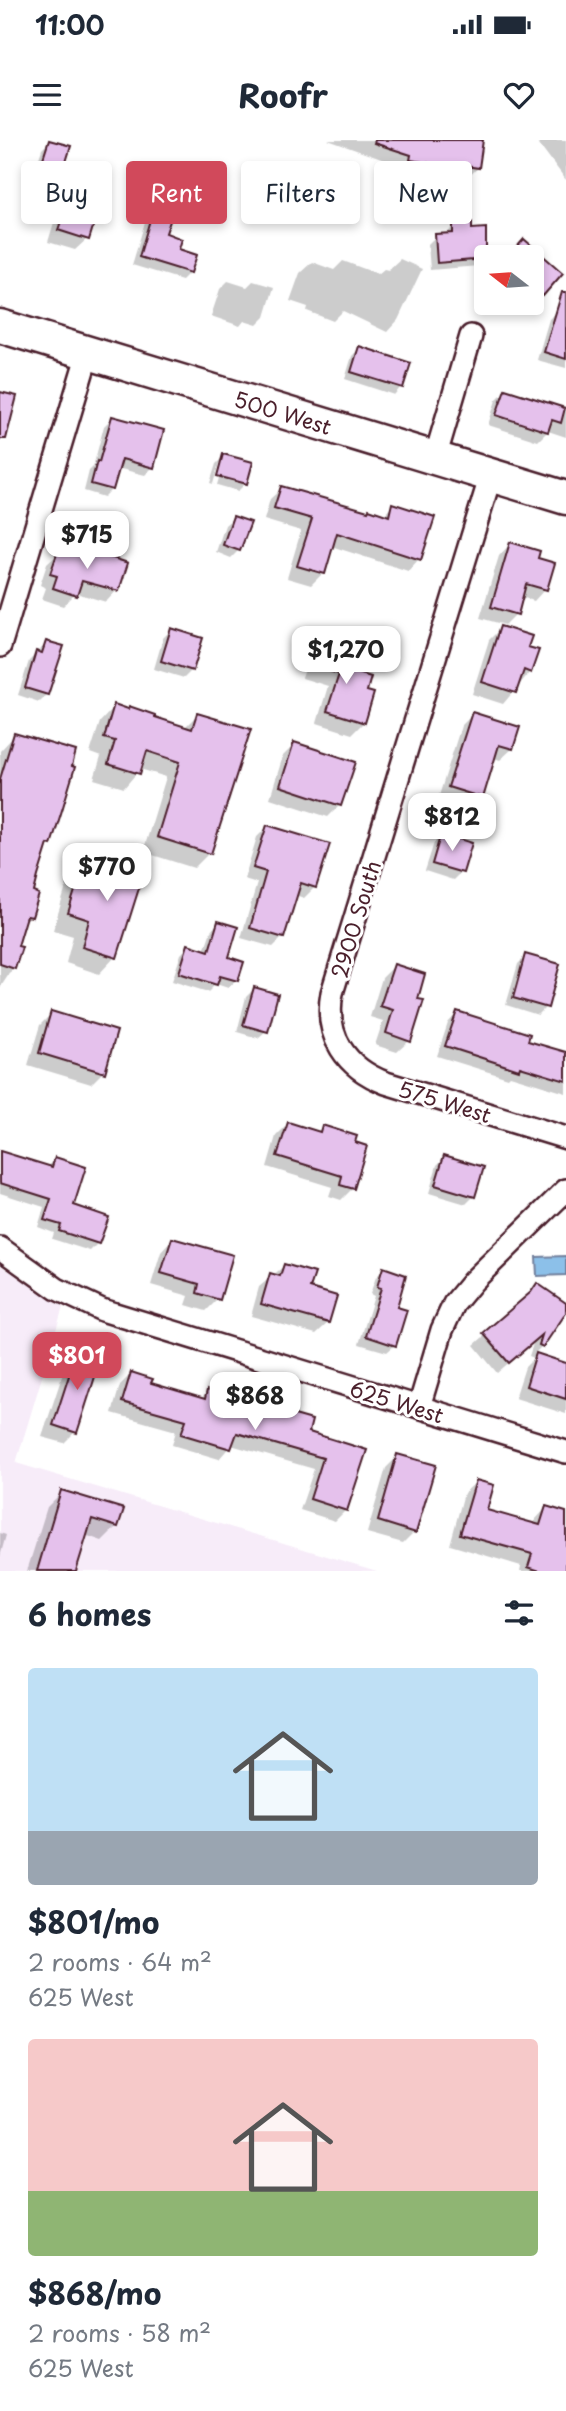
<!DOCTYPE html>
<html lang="en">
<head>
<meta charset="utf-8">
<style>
  body { margin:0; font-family:"Playpen Sans",sans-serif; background:#f2f2f3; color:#1f2937; height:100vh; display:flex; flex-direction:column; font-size:26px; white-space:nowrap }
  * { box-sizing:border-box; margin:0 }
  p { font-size:23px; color:#747a83 }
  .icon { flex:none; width:38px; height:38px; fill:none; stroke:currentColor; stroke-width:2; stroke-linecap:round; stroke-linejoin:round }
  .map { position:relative; height:1431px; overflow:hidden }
  .drawer { display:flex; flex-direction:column; background:#fff; flex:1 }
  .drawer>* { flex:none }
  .banner { position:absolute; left:21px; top:21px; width:525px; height:63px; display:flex; gap:14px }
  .needle { width:46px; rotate:287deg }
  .tools { position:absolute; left:474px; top:105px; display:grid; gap:14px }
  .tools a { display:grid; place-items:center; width:70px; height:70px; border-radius:7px; background:#fff; box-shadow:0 4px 10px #0003; font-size:35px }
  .price { position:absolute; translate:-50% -60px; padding:0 16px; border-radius:14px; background:#fff; color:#222; font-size:23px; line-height:46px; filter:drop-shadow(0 2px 4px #0008) }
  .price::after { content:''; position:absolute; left:50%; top:42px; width:21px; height:16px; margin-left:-10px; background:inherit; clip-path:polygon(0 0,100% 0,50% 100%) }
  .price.active { background:#d1495b; color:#fff }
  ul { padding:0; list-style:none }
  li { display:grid; align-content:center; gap:14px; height:371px; padding:0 28px }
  li span { display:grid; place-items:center; height:217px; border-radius:7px; color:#555 }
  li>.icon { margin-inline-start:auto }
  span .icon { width:126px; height:126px; fill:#fffc; stroke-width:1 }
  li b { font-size:30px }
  h2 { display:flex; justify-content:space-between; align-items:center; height:84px; padding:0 28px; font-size:30px }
  .tag { padding:0 24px; border-radius:7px; background:#fff; box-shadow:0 4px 10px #0003; font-size:24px; line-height:63px }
  .tag.active { background:#d1495b; color:#fff }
  .status { display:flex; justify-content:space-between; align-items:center; height:49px; padding:0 35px; background:#fff; direction:ltr }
  .status svg { height:19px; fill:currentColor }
  header { display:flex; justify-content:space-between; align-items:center; height:91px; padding:0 28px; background:#fff; font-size:32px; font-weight:700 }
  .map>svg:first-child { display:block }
  .built { fill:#f7ecf9 }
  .water { fill:#8cc0e9; stroke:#72809d; stroke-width:2 }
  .shadow { fill:#0003; fill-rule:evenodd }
  .building { fill:#e5c1ec; stroke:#4a1f2b; stroke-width:2 }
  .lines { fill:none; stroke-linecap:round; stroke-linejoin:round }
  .street-casing { stroke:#4a1f2b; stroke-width:26 }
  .secondary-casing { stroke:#4a1f2b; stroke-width:37 }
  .street { stroke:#fff; stroke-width:21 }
  .secondary { stroke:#fff; stroke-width:32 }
  .labels { text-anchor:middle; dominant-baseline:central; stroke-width:6; stroke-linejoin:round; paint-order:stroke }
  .street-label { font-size:21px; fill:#4a1f2b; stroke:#fff }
</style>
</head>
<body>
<div class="status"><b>11:00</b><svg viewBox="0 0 49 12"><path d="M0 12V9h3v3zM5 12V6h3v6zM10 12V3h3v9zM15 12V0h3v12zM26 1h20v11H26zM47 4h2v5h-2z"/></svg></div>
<header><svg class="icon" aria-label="menu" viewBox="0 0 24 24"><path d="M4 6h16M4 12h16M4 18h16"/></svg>Roofr<svg class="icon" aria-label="heart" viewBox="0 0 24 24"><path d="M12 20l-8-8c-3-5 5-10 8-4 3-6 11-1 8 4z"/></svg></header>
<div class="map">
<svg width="566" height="1431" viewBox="0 0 566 1431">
  <rect width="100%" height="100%" fill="#fff"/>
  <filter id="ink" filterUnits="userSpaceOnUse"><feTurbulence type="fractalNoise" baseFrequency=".0143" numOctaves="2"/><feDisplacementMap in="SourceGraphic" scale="14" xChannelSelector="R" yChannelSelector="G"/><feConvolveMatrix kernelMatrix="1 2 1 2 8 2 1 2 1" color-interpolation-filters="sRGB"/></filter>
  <g filter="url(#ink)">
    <polygon class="built" points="0,1125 63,1167 16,1323 377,1431 0,1431"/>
    <polygon class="water" points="566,1116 566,1135 537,1136 536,1117"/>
    <g class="shadow">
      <polygon points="328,0 482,0 478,28 467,38 453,36 444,45 426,42 427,34 400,30 401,26"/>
      <polygon points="536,0 566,0 566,40"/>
      <polygon points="50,1 69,7 58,36 85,45 81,56 87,99 75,110 48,102 55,79 42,74 50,49 56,43 33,36 42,9"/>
      <polygon points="153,74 190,132 182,140 132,125 145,82"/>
      <polygon points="454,85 471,91 484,90 486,118 479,126 430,130 428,104 436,96 446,95"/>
      <polygon points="524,101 560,133 534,162 532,117 509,117"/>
      <polygon points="400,119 422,129 398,180 387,192 343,171 333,181 307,171 308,167 290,161 300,133 312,122 334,130 343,121 378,134 384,129 388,130"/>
      <polygon points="228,141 247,147 253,141 274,147 265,177 257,185 244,181 240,186 211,176 220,149"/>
      <polygon points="557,171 566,174 566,228 537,220 549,179"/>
      <polygon points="360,208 401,247 394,255 345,239 352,216"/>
      <polygon points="505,251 566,270 566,297 548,291 538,301 488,285 496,260"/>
      <polygon points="112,278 153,327 145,335 117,328 112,349 104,357 84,351 89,331 93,327 104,286"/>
      <path d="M224,316L246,343L238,351L210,343L216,324ZM219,323H223L217,345L213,344Z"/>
      <polygon points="282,348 383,376 393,365 419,419 408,431 331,406 323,433 311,445 287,438 301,391 264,380 270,359"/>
      <polygon points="233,378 239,410 231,418 216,412 225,385"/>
      <polygon points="510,404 536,419 545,449 534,461 521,457 516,474 505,485 480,478 499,416"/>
      <polygon points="74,407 117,450 106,462 76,453 63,466 42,459 46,448 40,445 47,424 59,413 66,415"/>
      <polygon points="501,488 526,508 530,532 503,564 472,554 489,500"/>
      <polygon points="171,490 192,530 184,538 154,529 163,498"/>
      <polygon points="47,503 47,554 39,562 18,555 29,521"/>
      <polygon points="320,506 339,529 364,552 364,582 352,594 317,583 328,546 302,538 309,518"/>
      <polygon points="115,566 184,588 197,575 209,713 194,728 143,712 166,637 140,629 124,648 94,639 101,617 90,613 100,582"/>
      <polygon points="473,574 512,609 500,620 494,618 481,657 470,668 438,659 461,586"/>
      <polygon points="15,595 50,704 45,709 37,735 30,776 24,783 16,807 13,828 0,848 0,611"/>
      <polygon points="295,604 340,665 328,677 270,658 283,616"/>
      <polygon points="267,687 315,747 304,758 295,755 283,797 273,807 241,798 257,743 244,739 257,697"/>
      <polygon points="442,695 461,732 453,740 425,731 434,703"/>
      <polygon points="111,717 115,817 99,834 66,823 73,796 53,790 67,744 84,727 97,732"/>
      <polygon points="218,783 227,819 242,823 236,841 228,848 216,844 208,852 172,841 181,814 189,806 204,811 211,791"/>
      <polygon points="526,816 546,867 538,875 506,865 518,824"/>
      <polygon points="394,826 409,901 397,912 375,905 383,881 370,877 382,838"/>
      <polygon points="254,849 266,891 258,898 237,892 246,857"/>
      <polygon points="52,873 103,932 91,944 28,925 40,885"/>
      <polygon points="457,873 526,902 566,914 566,953 510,936 508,938 437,916 448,883"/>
      <polygon points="288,984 317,993 322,987 353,1048 341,1060 329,1056 332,1047 267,1027 276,996"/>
      <polygon points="0,1012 48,1027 55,1019 71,1066 98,1103 90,1111 52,1099 54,1093 38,1087 44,1067 0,1053"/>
      <polygon points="445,1017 474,1056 466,1064 429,1053 437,1025"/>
      <polygon points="172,1100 218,1159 206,1171 186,1165 189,1156 151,1145 161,1112"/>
      <polygon points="284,1126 308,1149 328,1183 316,1194 251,1176 259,1147"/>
      <polygon points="384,1129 394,1168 395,1205 387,1212 359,1204 374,1156 370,1154 376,1137"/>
      <polygon points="537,1146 566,1165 566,1169 542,1206 534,1214 566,1225 566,1274 515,1258 525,1227 534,1218 529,1216 534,1201 497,1233 474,1205 524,1161"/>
      <polygon points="77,1213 75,1292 64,1303 42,1297 66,1224"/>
      <polygon points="131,1234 149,1244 201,1259 208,1252 307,1293 364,1312 346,1370 335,1381 300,1370 314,1329 231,1305 219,1319 172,1305 176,1291 112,1273 120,1245"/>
      <polygon points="398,1316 414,1392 403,1403 367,1393 386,1328"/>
      <polygon points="476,1342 485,1371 533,1385 535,1380 546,1368 566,1374 566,1431 520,1431 521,1426 450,1405 464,1353"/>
      <polygon points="62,1352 117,1386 102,1401 85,1395 74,1431 27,1431 47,1367"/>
      <polygon points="0,1393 6,1395 0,1417"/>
    </g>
    <g class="building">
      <polygon points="49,0 71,6 62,35 40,28"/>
      <polygon points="375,0 483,0 479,28 458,25 457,35 435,32 436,24 410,20 411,15 374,3"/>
      <polygon points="61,35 87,44 83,55 101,61 89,100 58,90 66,67 52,63"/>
      <polygon points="152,73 171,78 166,93 182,99 179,109 197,115 191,133 139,117"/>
      <polygon points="472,82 472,89 486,88 486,119 437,123 435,94 453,93 453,83"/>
      <polygon points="524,99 563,133 543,156 532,146 532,117 508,117"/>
      <polygon points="562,152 566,152 566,219 544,212"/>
      <polygon points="359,206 411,223 403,248 351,232"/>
      <polygon points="505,249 565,268 561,283 552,280 548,292 496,275"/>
      <polygon points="0,252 17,256 6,299 0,299"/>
      <polygon points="112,276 164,290 154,328 122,319 113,350 91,344 97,321 99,322"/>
      <polygon points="223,314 253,322 247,344 217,336"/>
      <polygon points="281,346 368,371 369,369 389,376 392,363 435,377 421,420 337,393 325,434 297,426 312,379 274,368"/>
      <polygon points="233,376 251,382 240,411 223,405"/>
      <polygon points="510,402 540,411 538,418 555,423 547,450 526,444 518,475 491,467"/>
      <polygon points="74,405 128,423 119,451 82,441 77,456 53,448 57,436 50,434 58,411 70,415"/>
      <polygon points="500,486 532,496 528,507 539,510 531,533 524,530 516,553 482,542"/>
      <polygon points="171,488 203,498 193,531 161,521"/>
      <polygon points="46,501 64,506 48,555 25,548 36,511 42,513"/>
      <polygon points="320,504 346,512 342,528 371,537 367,551 374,553 365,583 327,571 339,534 313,526"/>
      <polygon points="114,564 128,569 129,566 155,575 155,577 192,589 197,573 251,589 211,714 157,697 180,622 147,611 140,634 108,624 115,601 104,598"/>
      <polygon points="472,572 520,587 513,609 499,605 483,658 448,647"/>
      <polygon points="14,593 76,611 72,626 75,627 63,667 51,705 48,704 38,736 34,752 39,754 32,777 27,776 18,806 22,807 15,829 0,824 0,639"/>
      <polygon points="294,602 356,622 341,666 280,646"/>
      <polygon points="267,685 330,704 316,748 301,743 284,798 250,788 266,732 253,728"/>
      <polygon points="441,693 472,703 463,733 432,724"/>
      <polygon points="111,715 146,726 117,818 82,807 89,780 68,773 83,725 104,732"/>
      <polygon points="218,781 238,787 229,817 244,822 238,841 220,836 217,845 179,833 188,804 209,811"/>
      <polygon points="525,814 560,824 548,868 513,858"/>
      <polygon points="394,824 425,834 418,859 424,860 411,902 386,893 393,870 380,866"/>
      <polygon points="254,847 278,854 268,892 243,885"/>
      <polygon points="51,871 117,891 105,933 39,913"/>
      <polygon points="457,871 530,894 528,901 566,912 566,941 520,927 519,930 445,906"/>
      <polygon points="288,982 320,992 322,985 357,996 355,1002 367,1006 354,1049 340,1045 342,1036 277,1016"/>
      <polygon points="0,1011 52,1027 55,1017 86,1027 74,1065 109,1077 99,1104 59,1091 61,1085 44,1080 51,1059 0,1043"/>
      <polygon points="444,1015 484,1027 475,1057 435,1045"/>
      <polygon points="172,1098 233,1115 220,1160 197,1153 199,1144 161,1133"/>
      <polygon points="284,1124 315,1133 310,1148 337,1156 329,1183 261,1164 270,1133 280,1136"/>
      <polygon points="383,1127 406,1135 397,1167 407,1170 396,1206 366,1196 381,1148 377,1147"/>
      <polygon points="537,1143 566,1163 566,1173 543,1207 539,1205 542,1195 509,1223 483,1193 531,1152"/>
      <polygon points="77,1211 101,1218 77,1293 53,1285"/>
      <polygon points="536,1213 566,1223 566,1259 526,1246"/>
      <polygon points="131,1232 153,1239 151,1243 205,1259 207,1250 312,1280 309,1292 367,1310 347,1371 310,1359 323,1318 237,1293 231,1309 181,1294 186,1280 122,1262"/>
      <polygon points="397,1314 436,1325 416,1393 378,1381"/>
      <polygon points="476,1340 494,1345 487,1370 540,1385 546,1366 566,1372 566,1431 540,1431 528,1427 532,1414 460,1394"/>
      <polygon points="61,1350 124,1369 118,1387 92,1379 76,1431 37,1431"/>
    </g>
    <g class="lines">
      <defs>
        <g id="street">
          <polyline points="435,318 471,196"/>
          <path d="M491,335L332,853C324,896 346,928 386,943L566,998"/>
          <polyline points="0,506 88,213"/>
          <polyline points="0,1108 57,1149 102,1170 566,1312"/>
          <polyline points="419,1267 442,1190 454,1164 473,1141 566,1050"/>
        </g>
        <polyline id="secondary" points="0,186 566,358"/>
      </defs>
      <use href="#street" class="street-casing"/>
      <use href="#secondary" class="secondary-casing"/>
      <use href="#street" class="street"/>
      <use href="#secondary" class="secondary"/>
    </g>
  </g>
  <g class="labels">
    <g class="street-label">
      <text transform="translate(283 272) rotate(17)">500 West</text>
      <text transform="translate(355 779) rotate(-73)">2900 South</text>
      <text transform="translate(445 961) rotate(17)">575 West</text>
      <text transform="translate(397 1261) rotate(17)">625 West</text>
    </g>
  </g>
</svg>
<div class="tools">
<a><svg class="needle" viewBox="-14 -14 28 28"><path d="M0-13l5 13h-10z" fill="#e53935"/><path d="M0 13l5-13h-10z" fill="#747a83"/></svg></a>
</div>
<b class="price" style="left:87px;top:431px">$715</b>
<b class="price" style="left:346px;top:546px">$1,270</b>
<b class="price" style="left:452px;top:713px">$812</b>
<b class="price" style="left:107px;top:763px">$770</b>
<b class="price active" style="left:77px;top:1252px">$801</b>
<b class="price" style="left:255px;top:1292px">$868</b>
<div class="banner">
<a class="tag">Buy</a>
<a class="tag active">Rent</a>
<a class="tag">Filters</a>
<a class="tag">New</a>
</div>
</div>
<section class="drawer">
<h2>6 homes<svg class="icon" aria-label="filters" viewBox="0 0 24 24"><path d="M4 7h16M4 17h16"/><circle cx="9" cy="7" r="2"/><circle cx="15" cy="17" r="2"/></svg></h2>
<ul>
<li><span style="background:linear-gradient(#bfe0f5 75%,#9aa5b1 0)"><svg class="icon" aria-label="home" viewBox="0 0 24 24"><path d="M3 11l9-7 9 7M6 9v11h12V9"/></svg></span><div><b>$801/mo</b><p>2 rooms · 64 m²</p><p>625 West</p></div></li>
<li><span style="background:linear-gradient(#f6c9c9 70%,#8fb573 0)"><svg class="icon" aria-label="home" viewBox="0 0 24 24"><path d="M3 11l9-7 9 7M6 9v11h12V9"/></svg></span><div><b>$868/mo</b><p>2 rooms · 58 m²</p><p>625 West</p></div></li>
</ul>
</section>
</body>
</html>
